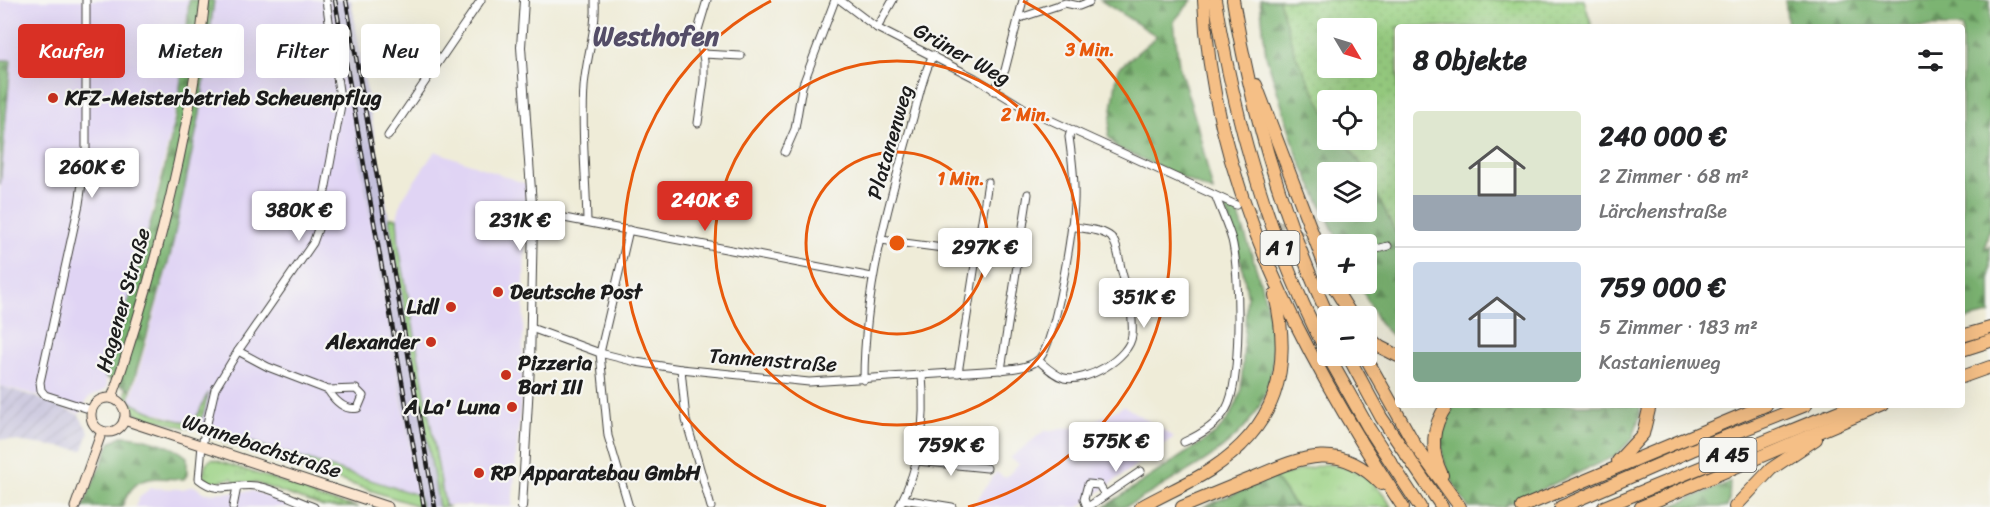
<!DOCTYPE html>
<html lang="de">
<head>
<meta charset="utf-8">
<style>
  body { margin:0; font-family:Sriracha,sans-serif; background:#f6f6f6; color:#202124; height:100vh; display:flex; flex-direction:column; font-size:22px; white-space:nowrap }
  * { box-sizing:border-box; margin:0 }
  p { font-size:20px; color:#757577 }
  .icon { flex:none; width:33px; height:33px; fill:none; stroke:currentColor; stroke-width:2; stroke-linecap:round; stroke-linejoin:round }
  .map { position:relative; flex:1; overflow:hidden }
  .panel { position:absolute; left:1395px; top:24px; width:570px; height:384px; display:flex; flex-direction:column; background:#fff; border-radius:6px; box-shadow:0 6px 24px #0002 }
  .panel>* { flex:none }
  .hud { position:absolute; left:18px; top:24px; width:570px; height:54px; display:flex; gap:12px }
  .needle { width:39px; rotate:128deg }
  .controls { position:absolute; left:1317px; top:18px; display:grid; gap:12px }
  .controls a { display:grid; place-items:center; width:60px; height:60px; border-radius:6px; background:#fff; box-shadow:0 6px 24px #0002; font-size:30px }
  .price { position:absolute; translate:-50% -51px; padding:0 14px; border-radius:6px; background:#fff; color:#222; font-size:20px; line-height:39px; filter:drop-shadow(0 2px 3px #0008) }
  .price::after { content:''; position:absolute; left:50%; top:36px; width:18px; height:14px; margin-left:-9px; background:inherit; clip-path:polygon(0 0,100% 0,50% 100%) }
  .price.active { background:#d93025; color:#fff }
  ul { padding:0; list-style:none }
  li { display:flex; align-items:center; gap:18px; height:150px; padding:0 18px }
  li+li { border-top:2px solid #e0e0e0 }
  li span { display:grid; place-items:center; flex:none; width:168px; height:120px; border-radius:6px; color:#555 }
  li>.icon { margin-inline-start:auto }
  span .icon { width:72px; height:72px; fill:#fffc; stroke-width:1 }
  li b { font-size:26px }
  h2 { display:flex; justify-content:space-between; align-items:center; height:72px; padding:0 18px; font-size:26px }
  .tag { padding:0 21px; border-radius:6px; background:#fff; box-shadow:0 6px 24px #0002; font-size:21px; line-height:54px }
  .tag.active { background:#d93025; color:#fff }
  .map>svg:first-child { display:block }
  .built { fill:#e0d4f4 }
  .industrial { fill:url(#industrial-furrows) }
  .railway { fill:#c4c0db }
  .grass { fill:url(#grass-tufts); stroke:#5c7750; stroke-width:1.5 }
  .forest { fill:url(#forest-firs); stroke:#4c6847; stroke-width:1.5; fill-rule:evenodd }
  .park { fill:url(#park-dots); stroke:#5c7750; stroke-width:1.5; fill-rule:evenodd }
  .lines { fill:none; stroke-linecap:round; stroke-linejoin:round }
  .minor-tunnel { stroke:#c5c2b2; stroke-width:7; stroke-dasharray:7 3.5; stroke-linecap:butt }
  .minor-casing { stroke:#3c3b38; stroke-width:9 }
  .tertiary-casing { stroke:#3c3b38; stroke-width:10 }
  .secondary-casing { stroke:#3c3b38; stroke-width:11 }
  .motorway-casing { stroke:#3c3b38; stroke-width:14 }
  .minor { stroke:#fff; stroke-width:7 }
  .tertiary { stroke:#fff; stroke-width:8 }
  .secondary { stroke:#fbe5cf; stroke-width:9 }
  .motorway { stroke:#f5bf86; stroke-width:12 }
  .rail-casing { stroke:#1c1c1c; stroke-width:4.5 }
  .rail { stroke:#f6f6f2; stroke-width:2; stroke-dasharray:7; stroke-linecap:butt }
  .ring { fill:none; stroke:#e8590c; stroke-width:3 }
  .poi-dot { fill:#c8321e; stroke:#f6f6f2; stroke-width:2 }
  .labels { text-anchor:middle; dominant-baseline:central; stroke-width:4.5; stroke-linejoin:round; paint-order:stroke }
  .shield { fill:#f6f6f2; stroke:#5d5d5c; stroke-width:1.5 }
  .shield-label { font-size:20px; font-weight:bold; fill:#1c1c1c }
  .street-label { font-size:21px; fill:#1c1c1c; stroke:#f6f6f2 }
  .poi-label { font-size:21px; font-weight:bold; fill:#1c1c1c; stroke:#f6f6f2; text-anchor:start }
  .district-label { font-size:27px; font-weight:bold; fill:#544d67; stroke:#f6f6f2 }
  .centre { fill:#e8590c; stroke:#f6f6f2; stroke-width:3 }
  .ring-label { font-size:18px; text-anchor:middle; font-weight:bold; fill:#e8590c; stroke:#f6f6f2; stroke-width:4.5; stroke-linejoin:round; paint-order:stroke }
</style>
</head>
<body>
<div class="map">
<svg width="1990" height="507" viewBox="0 0 1990 507">
  <defs>
    <pattern id="industrial-furrows" width="10" height="10" patternUnits="userSpaceOnUse" patternTransform="scale(1.5)"><rect width="10" height="10" fill="#c4c0db"/><path d="M-1 1l2-2M0 10L10 0M9 11l2-2" fill="none" stroke="#a8a4bb"/></pattern>
    <pattern id="grass-tufts" width="24" height="20" patternUnits="userSpaceOnUse" patternTransform="scale(1.5)"><rect width="24" height="20" fill="#9bd284"/><path d="M3 7l-1-3M5 7V3M7 7l1-3M15 17l-1-3M17 17v-4M19 17l1-3" fill="none" stroke="#85b471"/></pattern>
    <pattern id="forest-firs" width="22" height="20" patternUnits="userSpaceOnUse" patternTransform="scale(1.5)"><rect width="22" height="20" fill="#7cb472"/><path d="M5 1l3.5 6h-7zM16 11l3.5 6h-7z" fill="#65925d"/></pattern>
    <pattern id="park-dots" width="8" height="8" patternUnits="userSpaceOnUse" patternTransform="scale(1.5)"><rect width="8" height="8" fill="#9bd284"/><path d="M2 2h.1M6 6h.1" fill="none" stroke="#85b471" stroke-width="1.8" stroke-linecap="round"/></pattern>
  </defs>
  <rect width="100%" height="100%" fill="#f6f6f2"/>
  <filter id="ink" filterUnits="userSpaceOnUse"><feTurbulence type="fractalNoise" baseFrequency=".0167" numOctaves="2"/><feDisplacementMap in="SourceGraphic" scale="12" xChannelSelector="R" yChannelSelector="G"/><feConvolveMatrix kernelMatrix="1 2 1 2 8 2 1 2 1" color-interpolation-filters="sRGB"/></filter>
  <filter id="wash" filterUnits="userSpaceOnUse"><feTurbulence type="fractalNoise" baseFrequency=".008" numOctaves="4" result="noise"/><feDisplacementMap in="SourceGraphic" scale="24" xChannelSelector="R" yChannelSelector="G"/><feGaussianBlur stdDeviation="1.35" result="paint"/><feColorMatrix in="noise" values="0 0 0 0 0 0 0 0 0 0 0 0 0 0 0 0 0 1.4 0 .05"/><feComposite in="paint" operator="in"/></filter>
  <g filter="url(#wash)">
    <rect width="100%" height="100%" fill="#efecd8"/>
    <g class="built">
      <polygon points="0,0 188,0 182,72 170,135 145,240 105,377 107,387 103,391 88,398 80,414 36,395 0,386 0,190 11,60 0,60"/>
      <polygon points="214,0 332,0 418,495 135,406 130,402 172,252 202,96"/>
      <polygon points="435,151 526,184 522,388 512,507 445,505 399,247 397,218 402,199"/>
      <polygon points="1124,406 1174,437 1079,507 972,507 996,472 1005,478 1019,464 1010,458 1044,431 1084,426"/>
      <polygon points="194,486 205,493 253,491 300,507 135,507 139,498 150,488 182,489"/>
    </g>
    <polygon class="industrial" points="0,386 36,397 79,415 89,432 83,450 0,439"/>
    <polygon class="railway" points="332,0 351,0 439,507 421,507"/>
    <g class="grass">
      <polygon points="389,218 397,218 399,247 445,505 448,507 439,507"/>
      <path d="M126,389L131,391L129,399C132,407 185,426 192,421C201,416 202,400 208,394C205,408 204,424 188,428L136,414L126,398Z"/>
      <polygon points="222,433 418,495 421,507 224,442"/>
      <polygon points="212,459 300,488 318,498 358,507 324,507 256,483 235,482 232,478 212,483 203,476 206,463"/>
      <path d="M1325,464C1358,467 1374,479 1392,507H1296L1274,477Z"/>
    </g>
    <g class="forest">
      <path d="M189,0H214L200,114L171,252L131,390L105,377C135,277 169,176 182,73C186,49 187,24 189,0Z"/>
      <polygon points="1100,0 1192,0 1174,21 1179,66 1197,124 1213,192 1116,147 1108,136 1118,69 1157,36"/>
      <path d="M1260,0H1545L1554,22L1590,19L1591,27H1398V341L1380,324L1359,284H1366V244H1340L1298,157L1266,55ZM1328,28H1366V68H1328ZM1328,100H1366V140H1328ZM1328,172H1366V212H1328Z"/>
      <polygon points="1785,0 1990,0 1990,225 1985,248 1990,246 1990,314 1962,320 1962,27 1788,27"/>
      <polygon points="0,60 11,60 0,185"/>
      <path d="M1224,206L1238,212C1274,325 1312,401 1186,472C1173,479 1135,505 1122,507C1117,507 1110,507 1104,507L1215,434C1228,422 1236,408 1241,391L1247,293L1241,262Z"/>
      <path d="M1455,405H1640V415L1633,438L1615,456L1503,507H1468C1447,476 1427,439 1455,405Z"/>
      <path d="M121,436C141,436 172,444 187,457V475L184,479C154,479 135,471 122,507H83L110,443Z"/>
      <polygon points="1274,477 1296,507 1203,507"/>
      <polygon points="1730,482 1729,502 1727,507 1670,507"/>
    </g>
    <path class="park" d="M1279,0H1584L1592,27H1398L1397,236L1367,173L1344,140H1366V100H1328L1327,116L1295,54ZM1328,28H1366V68H1328Z"/>
  </g>
  <g filter="url(#ink)">
    <g class="lines">
      <polyline class="minor-tunnel" points="1249,210 1315,241"/>
      <defs>
        <g id="minor">
          <polyline points="86,0 86,156 79,204 40,382 41,390 45,395 92,410"/>
          <path d="M326,0L341,105L318,229L313,243L238,351L268,367L328,390L356,389L363,396L358,408C345,411 335,401 328,390"/>
          <polyline points="840,0 877,28 975,78 1024,108 1236,205"/>
          <polyline points="1020,18 1065,3 1079,6 1089,2"/>
          <polyline points="877,28 893,0"/>
          <polyline points="703,54 741,56"/>
          <polyline points="994,91 1005,70 1023,0"/>
          <polyline points="698,123 704,80 704,61 698,30 707,0"/>
          <polyline points="388,136 481,0"/>
          <polyline points="785,152 795,129 802,87 835,0"/>
          <polyline points="533,212 872,277"/>
          <path d="M587,221C586,177 581,132 584,87C586,57 597,30 595,0"/>
          <polyline points="881,240 943,248 963,246"/>
          <polyline points="1326,245 1328,246"/>
          <polyline points="1366,252 1388,246"/>
          <path d="M531,328L600,353L636,362L681,369L809,382L1001,370C1014,368 1031,368 1040,358C1056,339 1073,229 1074,201C1075,180 1072,158 1069,137L1071,130"/>
          <path d="M238,351L215,389L202,445L199,479C220,496 233,483 256,486C275,489 296,501 314,507"/>
          <path d="M1038,360C1046,367 1054,375 1064,378C1086,383 1130,358 1132,335C1134,314 1127,292 1122,272C1119,262 1118,244 1111,237C1102,229 1083,229 1071,226"/>
          <polyline points="681,369 686,420 711,507"/>
          <polyline points="1001,370 1028,194"/>
          <polyline points="958,373 988,182"/>
          <path d="M864,380C864,292 887,208 911,125C918,102 922,76 933,55"/>
          <path d="M1184,442C1200,435 1217,425 1226,409C1242,382 1240,272 1232,240C1228,226 1221,211 1216,197"/>
          <polyline points="917,461 987,468"/>
          <polyline points="903,499 952,507"/>
          <polyline points="233,507 237,487"/>
          <polyline points="629,507 608,436 600,353 629,230"/>
          <path d="M899,507C921,464 926,423 922,375"/>
          <polyline points="1087,507 1084,499 1088,484 1099,485 1105,495"/>
          <polyline points="1088,507 1141,471"/>
        </g>
        <polyline id="tertiary" points="522,507 530,366 533,219 521,47 524,0"/>
        <g id="secondary">
          <path d="M112,398C156,269 190,136 205,0"/>
          <circle cx="108" cy="415" r="17"/>
          <polyline points="124,420 388,507"/>
          <polyline points="75,507 102,431"/>
        </g>
        <g id="motorway">
          <path d="M1204,0C1211,182 1304,358 1403,507"/>
          <path d="M1215,0C1235,123 1270,244 1328,355"/>
          <path d="M1233,0C1251,110 1282,215 1328,316"/>
          <polyline points="1256,85 1328,274"/>
          <polyline points="1332,284 1352,316"/>
          <polyline points="1366,335 1380,347 1398,356"/>
          <polyline points="1962,336 1990,328"/>
          <polyline points="1962,350 1990,341"/>
          <polyline points="1328,356 1368,427 1420,507"/>
          <polyline points="1348,356 1381,417 1442,507"/>
          <polyline points="1365,356 1415,445 1460,507"/>
          <polyline points="1962,377 1990,367"/>
          <polyline points="1618,461 1643,434 1650,405"/>
          <path d="M1442,475C1430,450 1431,428 1447,405"/>
          <path d="M1141,507C1164,494 1188,484 1210,470C1276,427 1293,370 1275,295"/>
          <path d="M1182,507C1206,497 1230,487 1255,477C1303,456 1340,441 1381,484"/>
          <polyline points="1522,507 1766,405"/>
          <polyline points="1561,507 1692,450 1806,405"/>
          <polyline points="1604,507 1854,405"/>
          <polyline points="1641,507 1882,405"/>
          <polyline points="1735,507 1771,469 1816,439"/>
        </g>
      </defs>
      <use href="#minor" class="minor-casing"/>
      <use href="#tertiary" class="tertiary-casing"/>
      <use href="#secondary" class="secondary-casing"/>
      <use href="#motorway" class="motorway-casing"/>
      <use href="#minor" class="minor"/>
      <use href="#tertiary" class="tertiary"/>
      <use href="#secondary" class="secondary"/>
      <use href="#motorway" class="motorway"/>
      <defs>
        <g id="rail">
          <polyline points="335,0 424,507"/>
          <polyline points="346,0 435,507"/>
        </g>
      </defs>
      <use href="#rail" class="rail-casing"/>
      <use href="#rail" class="rail"/>
    </g>
  </g>
  <g class="ring">
    <circle cx="897" cy="243" r="91"/>
    <circle cx="897" cy="243" r="182"/>
    <path d="M826 507A273 273 0 0 1 771 1M1023 1A273 273 0 0 1 968 507"/>
  </g>
  <g class="poi-dot">
    <circle cx="53" cy="98" r="6"/>
    <circle cx="498" cy="292" r="6"/>
    <circle cx="451" cy="307" r="6"/>
    <circle cx="431" cy="342" r="6"/>
    <circle cx="506" cy="375" r="6"/>
    <circle cx="512" cy="407" r="6"/>
    <circle cx="479" cy="473" r="6"/>
  </g>
  <g class="labels">
    <g class="shield">
      <rect x="1260.5" y="231" width="39" height="34" rx="4.5"/>
      <rect x="1699.5" y="438" width="57" height="34" rx="4.5"/>
    </g>
    <g class="shield-label">
      <text x="1280" y="248">A 1</text>
      <text x="1728" y="455">A 45</text>
    </g>
    <g class="street-label">
      <text transform="translate(962 54) rotate(29)">Grüner Weg</text>
      <text transform="translate(890 142) rotate(-74)">Platanenweg</text>
      <text transform="translate(123 300) rotate(-74)">Hagener Straße</text>
      <text transform="translate(773 360) rotate(4)">Tannenstraße</text>
      <text transform="translate(262 446) rotate(18)">Wannebachstraße</text>
    </g>
    <g class="poi-label">
      <text x="65" y="98">KFZ-Meisterbetrieb Scheuenpflug</text>
      <text x="510" y="292">Deutsche Post</text>
      <text x="439" y="307" text-anchor="end">Lidl</text>
      <text x="419" y="342" text-anchor="end">Alexander</text>
      <text x="518" y="363">Pizzeria<tspan x="518" dy="24">Bari III</tspan></text>
      <text x="500" y="407" text-anchor="end">A La' Luna</text>
      <text x="491" y="473">RP Apparatebau GmbH</text>
    </g>
    <g class="district-label">
      <text x="656" y="36">Westhofen</text>
    </g>
  </g>
  <circle cx="897" cy="243" r="9" class="centre"/>
  <g class="ring-label">
    <text x="1090" y="56">3 Min.</text>
    <text x="1026" y="121">2 Min.</text>
    <text x="961" y="185">1 Min.</text>
  </g>
</svg>
<div class="controls">
<a><svg class="needle" viewBox="-14 -14 28 28"><path d="M0-13l5 13h-10z" fill="#e53935"/><path d="M0 13l5-13h-10z" fill="#757577"/></svg></a>
<a><svg class="icon" aria-label="locate" viewBox="0 0 24 24"><circle cx="12" cy="12" r="6"/><path d="M12 2v4M12 18v4M2 12h4M18 12h4"/></svg></a>
<a><svg class="icon" aria-label="layers" viewBox="0 0 24 24"><path d="M12 4l9 5-9 5-9-5zM3 14l9 5 9-5"/></svg></a>
<a>+</a>
<a>−</a>
</div>
<b class="price" style="left:92px;top:199px">260K €</b>
<b class="price active" style="left:705px;top:232px">240K €</b>
<b class="price" style="left:299px;top:242px">380K €</b>
<b class="price" style="left:520px;top:252px">231K €</b>
<b class="price" style="left:985px;top:279px">297K €</b>
<b class="price" style="left:1144px;top:329px">351K €</b>
<b class="price" style="left:1116px;top:473px">575K €</b>
<b class="price" style="left:951px;top:477px">759K €</b>
<div class="hud">
<a class="tag active">Kaufen</a>
<a class="tag">Mieten</a>
<a class="tag">Filter</a>
<a class="tag">Neu</a>
</div>
<section class="panel">
<h2>8 Objekte<svg class="icon" aria-label="filters" viewBox="0 0 24 24"><path d="M4 7h16M4 17h16"/><circle cx="9" cy="7" r="2"/><circle cx="15" cy="17" r="2"/></svg></h2>
<ul>
<li><span style="background:linear-gradient(#dfe7d0 70%,#9aa5b1 0)"><svg class="icon" aria-label="home" viewBox="0 0 24 24"><path d="M3 11l9-7 9 7M6 9v11h12V9"/></svg></span><div><b>240 000 €</b><p>2 Zimmer · 68 m²</p><p>Lärchenstraße</p></div></li>
<li><span style="background:linear-gradient(#c9d6e8 75%,#7fa58c 0)"><svg class="icon" aria-label="home" viewBox="0 0 24 24"><path d="M3 11l9-7 9 7M6 9v11h12V9"/></svg></span><div><b>759 000 €</b><p>5 Zimmer · 183 m²</p><p>Kastanienweg</p></div></li>
</ul>
</section>
</div>
</body>
</html>
